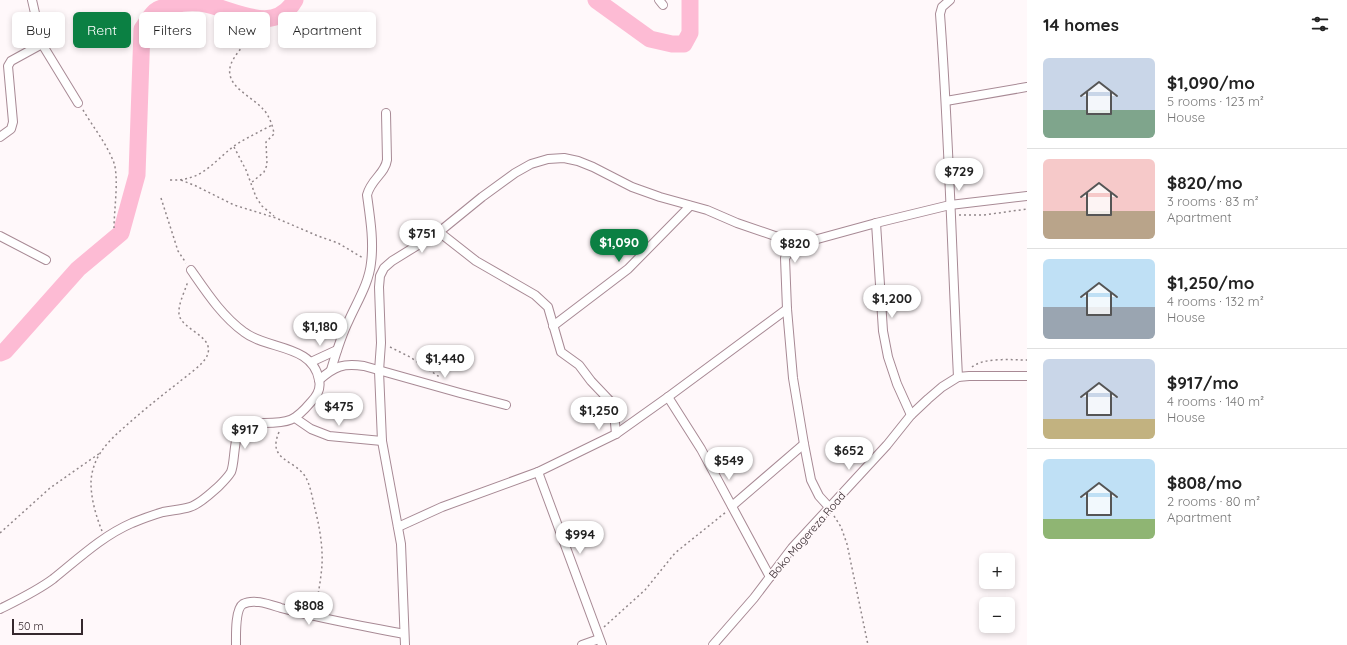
<!DOCTYPE html>
<html lang="en">
<head>
<meta charset="utf-8">
<style>
  body { margin:0; font-family:Quicksand,sans-serif; background:#f6f6f6; color:#222; height:100vh; display:flex; flex-direction:column; font-size:15px; white-space:nowrap }
  * { box-sizing:border-box; margin:0 }
  p { font-size:13px; color:#767676 }
  .icon { flex:none; width:22px; height:22px; fill:none; stroke:currentColor; stroke-width:2; stroke-linecap:round; stroke-linejoin:round }
  .map { position:relative; flex:1; overflow:hidden }
  .drawer { display:flex; flex-direction:column; background:#fff; width:320px }
  .drawer>* { flex:none }
  .top-card { position:absolute; left:12px; top:12px; width:380px; height:36px; display:flex; gap:8px }
  .controls { position:absolute; left:979px; top:553px; display:grid; gap:8px }
  .controls a { display:grid; place-items:center; width:36px; height:36px; border-radius:6px; background:#fff; box-shadow:0 2px 6px #0003; font-size:20px }
  .scale { position:absolute; left:12px; bottom:10px; width:71px; box-sizing:border-box; padding-left:4px; border:2px solid #35282d; border-top:0; font-size:11px; line-height:14px; white-space:nowrap; color:#35282d; -webkit-text-stroke:3px #fff8fa; paint-order:stroke }
  .price { position:absolute; translate:-50% -34px; padding:0 9px; border-radius:14px; background:#fff; color:#222; font-size:13px; line-height:26px; filter:drop-shadow(0 1px 2px #0008) }
  .price::after { content:''; position:absolute; left:50%; top:24px; width:12px; height:9px; margin-left:-6px; background:inherit; clip-path:polygon(0 0,100% 0,50% 100%) }
  .price.on { background:#0b8043; color:#fff }
  ul { padding:0; list-style:none }
  li { display:flex; align-items:center; gap:12px; height:100px; padding:0 16px }
  li+li { border-top:1px solid #e0e0e0 }
  li span { display:grid; place-items:center; flex:none; width:112px; height:80px; border-radius:6px; color:#555 }
  li>.icon { margin-inline-start:auto }
  span .icon { width:48px; height:48px; fill:#fffc; stroke-width:1 }
  li b { font-size:17px }
  h2 { display:flex; justify-content:space-between; align-items:center; height:48px; padding:0 16px; font-size:17px }
  .tag { padding:0 14px; border-radius:6px; background:#fff; box-shadow:0 2px 6px #0003; font-size:14px; line-height:36px }
  .tag.on { background:#0b8043; color:#fff }
  main { display:flex; flex:1; min-height:0 }
  .map>svg:first-child { display:block }
  .lines { fill:none; stroke-linecap:round; stroke-linejoin:round }
  .river { stroke:#fdbbd4; stroke-width:17 }
  .street-casing { stroke:#a88a95; stroke-width:10 }
  .path { stroke:#91878a; stroke-width:1.5; stroke-dasharray:2 3; stroke-linecap:butt }
  .street { stroke:#fff; stroke-width:8 }
  .labels { text-anchor:middle; dominant-baseline:central; stroke-width:3.5; stroke-linejoin:round; paint-order:stroke }
  .street-label { font-size:11px; fill:#35282d; stroke:#fff8fa }
</style>
</head>
<body>
<main>
<div class="map">
<svg width="1027" height="645" viewBox="0 0 1027 645">
  <rect width="100%" height="100%" fill="#fff8fa"/>
  <g class="lines">
    <g class="river">
      <polyline points="596,0 650,39 672,44 684,44 690,33 690,0"/>
      <path d="M0,353L5,351L78,269L121,233L137,175L142,29C146,24 151,13 157,10C170,4 186,2 200,3C232,7 273,38 295,0"/>
    </g>
    <defs>
      <g id="street">
        <polyline points="32,0 42,44 78,103"/>
        <polyline points="659,0 663,5"/>
        <path d="M950,0L942,7L940,14C949,135 952,256 958,377"/>
        <polyline points="946,101 1027,87"/>
        <polyline points="0,137 11,129 13,122 8,66 11,61 42,44"/>
        <polyline points="876,223 883,331 888,357 897,384 911,415"/>
        <polyline points="439,232 476,261 535,295 548,307 561,352 579,365 591,381 610,401 614,412 616,434"/>
        <polyline points="0,236 46,260"/>
        <polyline points="553,326 628,269 690,206"/>
        <polyline points="311,362 337,350"/>
        <path d="M331,370C336,353 341,336 349,320C357,302 369,283 371,263C374,241 370,217 367,195C371,179 385,174 387,160L386,113"/>
        <path d="M319,380C335,366 343,363 364,366L460,393L506,405"/>
        <polyline points="668,397 701,449 770,577"/>
        <polyline points="295,418 311,429 329,436 382,441"/>
        <polyline points="538,472 602,645"/>
        <polyline points="732,506 804,444"/>
        <polyline points="829,507 819,496 811,480 804,444 793,378 787,309 785,258 791,249 803,243 876,223 950,205 1027,196"/>
        <polyline points="398,527 442,507 538,472 616,434 668,397 787,309"/>
        <path d="M0,609C18,600 37,591 53,579C78,559 102,536 132,523C142,519 153,515 163,512C172,510 181,510 190,507C200,504 211,493 219,486C223,482 228,477 231,472C236,460 232,430 246,425C251,422 259,423 264,423C289,423 295,421 311,402C317,396 321,388 319,380C313,344 267,350 244,332C222,316 207,293 191,270"/>
        <path d="M236,645C236,636 235,609 243,604C254,598 271,605 281,608C322,619 363,626 404,634"/>
        <polyline points="405,645 401,544 382,441 379,371 381,343 379,287 380,276 384,268 392,261 439,232 482,197 515,173 531,164 548,159 564,158 578,161 593,167 632,187 660,197 707,210 737,223 778,237 791,249"/>
        <polyline points="582,645 599,639"/>
        <polyline points="713,645 754,598 792,548 887,445 911,415 928,399 942,387 958,377 969,376 1027,376"/>
      </g>
    </defs>
    <use href="#street" class="street-casing"/>
    <g class="path">
      <path d="M246,41C242,48 234,56 231,64C223,86 252,96 263,109C269,115 273,126 274,134L266,142L267,165L264,172L251,183"/>
      <path d="M83,110C93,127 107,144 114,163C119,179 114,210 114,228"/>
      <polyline points="234,147 246,170 256,197 262,206 274,216"/>
      <path d="M170,180C202,181 211,164 234,146C246,138 259,132 272,125"/>
      <polyline points="181,180 196,186 234,205 276,218 318,236 338,243 363,258"/>
      <polyline points="161,198 178,251 186,263"/>
      <polyline points="959,215 984,215 1027,209"/>
      <polyline points="390,347 410,357 441,378"/>
      <path d="M972,367C984,357 1012,360 1027,360"/>
      <path d="M279,432C267,460 293,459 305,476C310,484 312,496 314,505C319,524 323,545 322,565C321,579 318,594 316,608"/>
      <polyline points="834,516 841,527 847,544 868,645"/>
      <path d="M102,531C96,516 91,499 91,483C91,473 95,460 101,452C108,441 119,432 129,423C145,409 161,396 178,383C186,376 203,365 207,356C216,336 181,330 179,314C178,304 185,291 188,281"/>
      <polyline points="0,533 50,488 100,453"/>
      <polyline points="604,627 645,590 675,553 726,512"/>
    </g>
    <use href="#street" class="street"/>
  </g>
  <g class="labels">
    <g class="street-label">
      <text transform="translate(807 535) rotate(-49)">Boko Magereza Road</text>
    </g>
  </g>
</svg>
<div class="controls">
<a>+</a>
<a>−</a>
</div>
<div class="scale">50 m</div>
<b class="price" style="left:959px;top:192px">$729</b>
<b class="price" style="left:422px;top:254px">$751</b>
<b class="price on" style="left:619px;top:263px">$1,090</b>
<b class="price" style="left:795px;top:264px">$820</b>
<b class="price" style="left:892px;top:319px">$1,200</b>
<b class="price" style="left:320px;top:347px">$1,180</b>
<b class="price" style="left:445px;top:379px">$1,440</b>
<b class="price" style="left:339px;top:427px">$475</b>
<b class="price" style="left:599px;top:431px">$1,250</b>
<b class="price" style="left:245px;top:450px">$917</b>
<b class="price" style="left:849px;top:471px">$652</b>
<b class="price" style="left:729px;top:481px">$549</b>
<b class="price" style="left:580px;top:555px">$994</b>
<b class="price" style="left:309px;top:626px">$808</b>
<div class="top-card">
<a class="tag">Buy</a>
<a class="tag on">Rent</a>
<a class="tag">Filters</a>
<a class="tag">New</a>
<a class="tag">Apartment</a>
</div>
</div>
<section class="drawer">
<h2>14 homes<svg class="icon" aria-label="filters" viewBox="0 0 24 24"><path d="M4 7h16M4 17h16"/><circle cx="9" cy="7" r="2"/><circle cx="15" cy="17" r="2"/></svg></h2>
<ul>
<li><span style="background:linear-gradient(#c9d6e8 65%,#7fa58c 0)"><svg class="icon" aria-label="home" viewBox="0 0 24 24"><path d="M3 11l9-7 9 7M6 9v11h12V9"/></svg></span><div><b>$1,090/mo</b><p>5 rooms · 123 m²</p><p>House</p></div></li>
<li><span style="background:linear-gradient(#f6c9c9 65%,#b9a48a 0)"><svg class="icon" aria-label="home" viewBox="0 0 24 24"><path d="M3 11l9-7 9 7M6 9v11h12V9"/></svg></span><div><b>$820/mo</b><p>3 rooms · 83 m²</p><p>Apartment</p></div></li>
<li><span style="background:linear-gradient(#bfe0f5 60%,#9aa5b1 0)"><svg class="icon" aria-label="home" viewBox="0 0 24 24"><path d="M3 11l9-7 9 7M6 9v11h12V9"/></svg></span><div><b>$1,250/mo</b><p>4 rooms · 132 m²</p><p>House</p></div></li>
<li><span style="background:linear-gradient(#c9d6e8 75%,#c2b280 0)"><svg class="icon" aria-label="home" viewBox="0 0 24 24"><path d="M3 11l9-7 9 7M6 9v11h12V9"/></svg></span><div><b>$917/mo</b><p>4 rooms · 140 m²</p><p>House</p></div></li>
<li><span style="background:linear-gradient(#bfe0f5 75%,#8fb573 0)"><svg class="icon" aria-label="home" viewBox="0 0 24 24"><path d="M3 11l9-7 9 7M6 9v11h12V9"/></svg></span><div><b>$808/mo</b><p>2 rooms · 80 m²</p><p>Apartment</p></div></li>
</ul>
</section>
</main>
</body>
</html>
